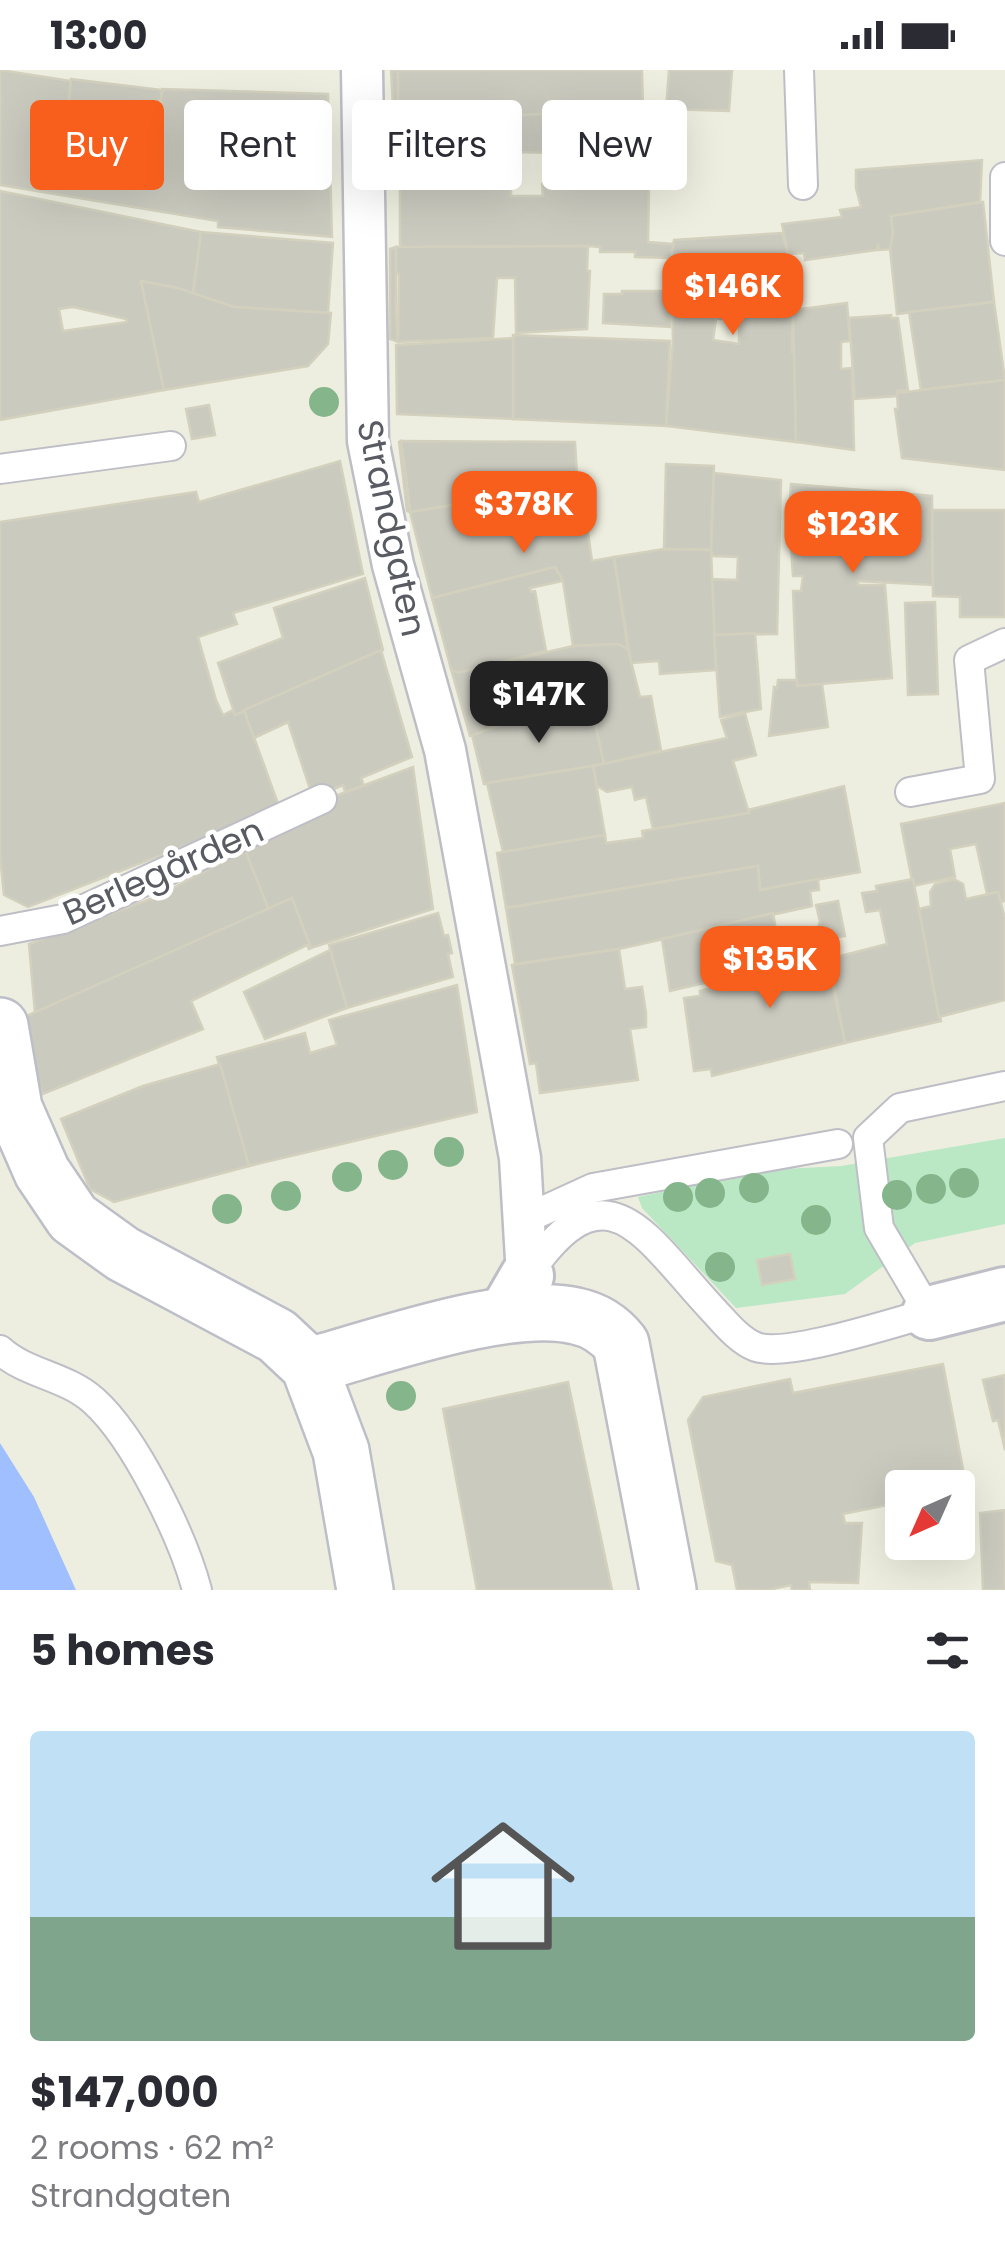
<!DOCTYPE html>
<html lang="en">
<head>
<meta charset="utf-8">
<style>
  body { margin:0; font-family:Poppins,sans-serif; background:#f2f2f3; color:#2b2b33; height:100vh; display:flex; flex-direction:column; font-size:38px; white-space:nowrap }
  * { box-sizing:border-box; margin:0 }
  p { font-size:32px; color:#7c7c81 }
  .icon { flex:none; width:55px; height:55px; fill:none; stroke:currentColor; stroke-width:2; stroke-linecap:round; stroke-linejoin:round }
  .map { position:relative; height:1520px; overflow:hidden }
  .details { display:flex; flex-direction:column; background:#fff; flex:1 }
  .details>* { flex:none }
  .guide { position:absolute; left:30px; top:30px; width:945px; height:90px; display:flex; gap:20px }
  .needle { width:65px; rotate:225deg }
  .controls { position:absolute; left:885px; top:1400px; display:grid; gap:20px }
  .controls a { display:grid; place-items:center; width:90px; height:90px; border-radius:10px; background:#fff; box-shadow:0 10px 40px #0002; font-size:50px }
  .price { position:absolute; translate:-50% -85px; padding:0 22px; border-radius:20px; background:#f85f1c; color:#fff; font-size:32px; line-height:65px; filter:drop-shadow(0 2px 5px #0008) }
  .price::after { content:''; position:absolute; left:50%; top:60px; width:30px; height:22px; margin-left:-15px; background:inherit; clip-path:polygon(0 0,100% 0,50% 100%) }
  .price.active { background:#222; color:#fff }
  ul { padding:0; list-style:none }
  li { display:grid; align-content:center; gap:20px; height:530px; padding:0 30px }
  li span { display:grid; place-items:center; height:310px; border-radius:10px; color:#555 }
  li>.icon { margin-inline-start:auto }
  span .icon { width:180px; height:180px; fill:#fffc; stroke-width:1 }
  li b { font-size:42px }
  h2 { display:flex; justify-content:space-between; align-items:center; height:120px; padding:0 30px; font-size:42px }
  .chip { padding:0 35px; border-radius:10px; background:#fff; box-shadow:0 10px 40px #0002; font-size:35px; line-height:90px }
  .chip.active { background:#f85f1c; color:#fff }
  .status { display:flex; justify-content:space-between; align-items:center; height:70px; padding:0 50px; background:#fff; direction:ltr }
  .status svg { height:28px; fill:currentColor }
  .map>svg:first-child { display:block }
  .green { fill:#bae8c5 }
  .water { fill:#9fbfff }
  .building { fill:#cbcabf; stroke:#d3d1be; stroke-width:2.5; fill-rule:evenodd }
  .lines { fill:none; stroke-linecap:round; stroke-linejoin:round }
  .service-casing { stroke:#bebec6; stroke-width:32 }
  .pedestrian-casing { stroke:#bebec6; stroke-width:45 }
  .minor-casing { stroke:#bebec6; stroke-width:58 }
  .tertiary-casing { stroke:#bebec6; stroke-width:60 }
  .secondary-casing { stroke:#bdbfc8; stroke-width:60 }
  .service { stroke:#fff; stroke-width:28 }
  .pedestrian { stroke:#fff; stroke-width:40 }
  .minor { stroke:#fff; stroke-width:52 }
  .tertiary { stroke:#fff; stroke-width:55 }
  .secondary { stroke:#fff; stroke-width:55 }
  .tree { fill:#84b58b }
  .labels { text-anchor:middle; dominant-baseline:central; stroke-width:9; stroke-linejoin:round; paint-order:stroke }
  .street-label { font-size:35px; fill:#595b63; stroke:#fff }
</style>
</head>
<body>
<div class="status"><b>13:00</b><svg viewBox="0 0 49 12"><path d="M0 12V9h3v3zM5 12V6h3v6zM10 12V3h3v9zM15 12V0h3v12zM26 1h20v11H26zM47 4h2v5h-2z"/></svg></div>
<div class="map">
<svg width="1005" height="1520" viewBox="0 0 1005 1520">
  <rect width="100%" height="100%" fill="#eeeee0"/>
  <polygon class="green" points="1005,1068 1005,1154 915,1173 845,1224 736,1238 642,1138 638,1127 764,1100 841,1096"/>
  <polygon class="water" points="0,1373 34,1427 76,1520 0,1520"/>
  <g class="building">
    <polygon points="0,0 71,11 66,69 83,72 84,77 155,78 162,19 328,24 332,167 218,157 218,151 0,115"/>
    <polygon points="391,0 398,0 399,37 393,37"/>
    <polygon points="398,0 642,0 643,39 398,51"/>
    <polygon points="669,0 732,0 729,41 666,39"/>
    <polygon points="71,9 162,20 155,78 84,77 83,72 66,69"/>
    <polygon points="643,39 653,39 654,95 638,104 560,108 558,70 553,83 517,82 518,109 400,111 401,51"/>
    <polygon points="982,90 980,132 891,146 893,163 890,179 879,180 878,174 877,180 805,190 804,183 788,184 782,154 842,147 840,140 861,137 856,118 856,100"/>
    <polygon points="511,109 511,126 543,126 542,114 545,111 649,116 648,172 673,174 671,188 635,187 635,182 600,182 600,177 588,176 400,178 400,111"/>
    <path d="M0,121L201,162L193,224L141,211L164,320L0,350ZM73,237L126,249L127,252L63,261L59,239Z"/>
    <polygon points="983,132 994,232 897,244 890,179 893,163 891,146"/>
    <polygon points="201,162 333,173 328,243 234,237 193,224"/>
    <path d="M782,163L788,184L793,240L792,282H797L796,372L666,356L673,270L671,188L674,170ZM739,248V274L713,270L716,249Z"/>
    <polygon points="588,176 587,201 590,201 587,259 516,263 515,208 497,208 493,268 398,272 399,204 396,204 396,177"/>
    <polygon points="396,177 396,243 398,272 390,269 390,179"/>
    <polygon points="141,211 178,218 234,237 331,243 328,274 308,296 164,320"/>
    <polygon points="622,221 670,221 670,257 603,253 604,224 622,224"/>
    <polygon points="994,232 1005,310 921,320 909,242"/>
    <polygon points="847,233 850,271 841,272 841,299 852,298 854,380 796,372 793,240"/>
    <polygon points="891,245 891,248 898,248 908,320 897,321 898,326 855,329 849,248"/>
    <polygon points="513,265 670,271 666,356 513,349"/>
    <polygon points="513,268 513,349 397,344 396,275"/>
    <polygon points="1005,310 1005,400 902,388 895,339 898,339 897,323"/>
    <polygon points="209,335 215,365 192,369 186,339"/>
    <polygon points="401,371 575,372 578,422 527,425 526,408 501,411 504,427 410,442"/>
    <polygon points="401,371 406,407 410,442 407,441 399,372"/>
    <polygon points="340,391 363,504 233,543 237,554 198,567 216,630 223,645 233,640 235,645 244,640 280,739 28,837 4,825 0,787 0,452 196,422 199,432"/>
    <polygon points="666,394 714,396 711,480 664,479"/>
    <polygon points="714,403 781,410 777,564 714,565 711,509 737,510 738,487 713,486 711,480"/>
    <polygon points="791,414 932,426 933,515 858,511 858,515 885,515 892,608 797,616 793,521 801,521 803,506 793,506 789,446"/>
    <polygon points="582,421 592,491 614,487 628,579 618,574 573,576 563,511 555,497 432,528 410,442 504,427"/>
    <polygon points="932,440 1005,440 1005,547 960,547 960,527 933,526"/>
    <polygon points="664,479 711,480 716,600 660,604 659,591 631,593 614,487"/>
    <polygon points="555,497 563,511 530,518 531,522 535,521 546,581 457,603 451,599 432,528"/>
    <polygon points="365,508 383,580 235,645 218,593 283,568 274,538"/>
    <polygon points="935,532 938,624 908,625 905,533"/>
    <polygon points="755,563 761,639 720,647 714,565"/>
    <polygon points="618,574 628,579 640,627 651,626 661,680 604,694 591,635 511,652 470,666 451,599 457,603 573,576"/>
    <polygon points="381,580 412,687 361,708 364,716 345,722 343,715 313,728 288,652 254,668 244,640"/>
    <polygon points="778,610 797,610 797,616 822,614 828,657 769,666 774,617 777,618"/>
    <polygon points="591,635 604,694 484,714 472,665 511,652"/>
    <polygon points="745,643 756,685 733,691 749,743 653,759 646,727 635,730 632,717 607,722 597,716 593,696 727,668 721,650"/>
    <polygon points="593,696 605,765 503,782 487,713"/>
    <polygon points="413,697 433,839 311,878 292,828 269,840 243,778 330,728"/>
    <polygon points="844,716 860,802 760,820 758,796 506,838 497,783 605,765 606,773 643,768 642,761 749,743 748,740"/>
    <polygon points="1005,733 1005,831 1001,832 998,822 987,824 976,774 950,779 955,807 913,816 901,754"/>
    <polygon points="245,780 269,840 35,943 29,874 156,827"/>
    <polygon points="758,796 760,820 818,809 819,820 810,821 812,836 619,879 515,894 506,838"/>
    <polygon points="913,809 941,951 845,973 829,889 887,874 880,840 866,842 862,823 877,821 876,816"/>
    <polygon points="954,809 963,814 966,829 998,822 1005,848 1005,930 939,947 919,839 931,836 930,822 935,814"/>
    <polygon points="292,828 311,878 309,879 307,875 191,931 203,959 43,1024 13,952"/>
    <polygon points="838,831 845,866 832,868 827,890 845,973 712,1006 711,999 694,1001 684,928 700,926 700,921 803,896 820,852 816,835"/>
    <polygon points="438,843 444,866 448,865 452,883 448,884 453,907 347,938 329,875"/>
    <polygon points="773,843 782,895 670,921 662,869"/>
    <polygon points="619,879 625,919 642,917 646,943 646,957 630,959 638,1010 540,1023 536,993 530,994 512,895"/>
    <polygon points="330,880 347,938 265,969 244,922"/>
    <polygon points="457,915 477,1042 249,1096 217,987 305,963 310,983 337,975 329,950"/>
    <polygon points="220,994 249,1096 114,1132 90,1119 61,1049 143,1016"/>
    <polygon points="790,1184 795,1209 762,1215 757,1190"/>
    <polygon points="943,1294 967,1420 902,1418 902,1432 843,1444 845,1453 862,1453 858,1513 809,1512 810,1520 792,1520 791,1515 768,1520 737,1520 732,1495 716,1491 688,1350 703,1327 790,1309 793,1323"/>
    <polygon points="1005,1305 1005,1380 998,1350 993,1351 983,1310"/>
    <polygon points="568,1312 612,1520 477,1520 443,1339"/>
    <polygon points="1005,1440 1005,1520 983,1520 980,1443"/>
  </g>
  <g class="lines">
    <defs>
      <g id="service">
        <polyline points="799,0 803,115"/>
        <polyline points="1005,107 1005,171"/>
        <polyline points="0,399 171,376"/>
        <polyline points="910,722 980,709 969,590 1005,573"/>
        <polyline points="0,861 63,849 322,729"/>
        <polyline points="524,1160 534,1145 593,1118 838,1074"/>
        <path d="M527,1206C607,1086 646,1169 715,1242C726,1254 740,1271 756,1277C787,1288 894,1252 929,1243L879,1158L868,1068L900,1038L1005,1016"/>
        <path d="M0,1280C26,1304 67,1306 94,1331C135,1368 183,1467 197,1520"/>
      </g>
      <polyline id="pedestrian" points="362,0 368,371 393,495 445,680 520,1088 527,1206"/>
      <g id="minor">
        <polyline points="929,1243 1005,1224"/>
        <polyline points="505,1244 527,1206"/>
      </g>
      <path id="tertiary" d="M309,1296C379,1277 509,1230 576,1246C595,1250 610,1260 621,1274L668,1520"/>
      <polyline id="secondary" points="0,956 14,1038 42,1102 73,1148 123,1184 277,1266 309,1296 341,1381 365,1520"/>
    </defs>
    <use href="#service" class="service-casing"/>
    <use href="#pedestrian" class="pedestrian-casing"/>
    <use href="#minor" class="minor-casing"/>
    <use href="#tertiary" class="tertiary-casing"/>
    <use href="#secondary" class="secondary-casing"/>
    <use href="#service" class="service"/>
    <use href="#pedestrian" class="pedestrian"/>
    <use href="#minor" class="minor"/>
    <use href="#tertiary" class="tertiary"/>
    <use href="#secondary" class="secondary"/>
  </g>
  <g class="tree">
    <circle cx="324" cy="332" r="15"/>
    <circle cx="449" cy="1082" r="15"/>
    <circle cx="393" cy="1095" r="15"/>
    <circle cx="347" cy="1107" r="15"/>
    <circle cx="964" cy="1113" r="15"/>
    <circle cx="754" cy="1118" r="15"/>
    <circle cx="931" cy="1119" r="15"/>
    <circle cx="710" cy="1123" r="15"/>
    <circle cx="897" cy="1125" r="15"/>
    <circle cx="286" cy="1126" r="15"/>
    <circle cx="678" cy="1127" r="15"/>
    <circle cx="227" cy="1139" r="15"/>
    <circle cx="816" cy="1150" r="15"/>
    <circle cx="720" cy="1197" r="15"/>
    <circle cx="401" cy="1326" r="15"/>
  </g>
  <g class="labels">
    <g class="street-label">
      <text transform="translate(392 458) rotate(78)">Strandgaten</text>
      <text transform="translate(163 801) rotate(-24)">Berlegården</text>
    </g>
  </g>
</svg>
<div class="controls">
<a><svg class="needle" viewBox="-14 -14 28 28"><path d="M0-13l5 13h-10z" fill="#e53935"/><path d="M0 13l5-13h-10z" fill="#7c7c81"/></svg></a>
</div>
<b class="price" style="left:733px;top:268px">$146K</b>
<b class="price" style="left:524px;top:486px">$378K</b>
<b class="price" style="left:853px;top:506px">$123K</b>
<b class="price active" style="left:539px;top:676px">$147K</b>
<b class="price" style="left:770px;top:941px">$135K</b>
<div class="guide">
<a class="chip active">Buy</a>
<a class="chip">Rent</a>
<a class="chip">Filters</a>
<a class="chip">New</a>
</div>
</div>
<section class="details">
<h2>5 homes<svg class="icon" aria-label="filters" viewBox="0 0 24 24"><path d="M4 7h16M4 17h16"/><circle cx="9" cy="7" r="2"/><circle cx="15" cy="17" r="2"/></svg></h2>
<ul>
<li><span style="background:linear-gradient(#bfe0f5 60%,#7fa58c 0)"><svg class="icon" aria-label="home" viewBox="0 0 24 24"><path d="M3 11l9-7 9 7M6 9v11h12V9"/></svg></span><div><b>$147,000</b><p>2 rooms · 62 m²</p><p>Strandgaten</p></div></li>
</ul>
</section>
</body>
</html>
